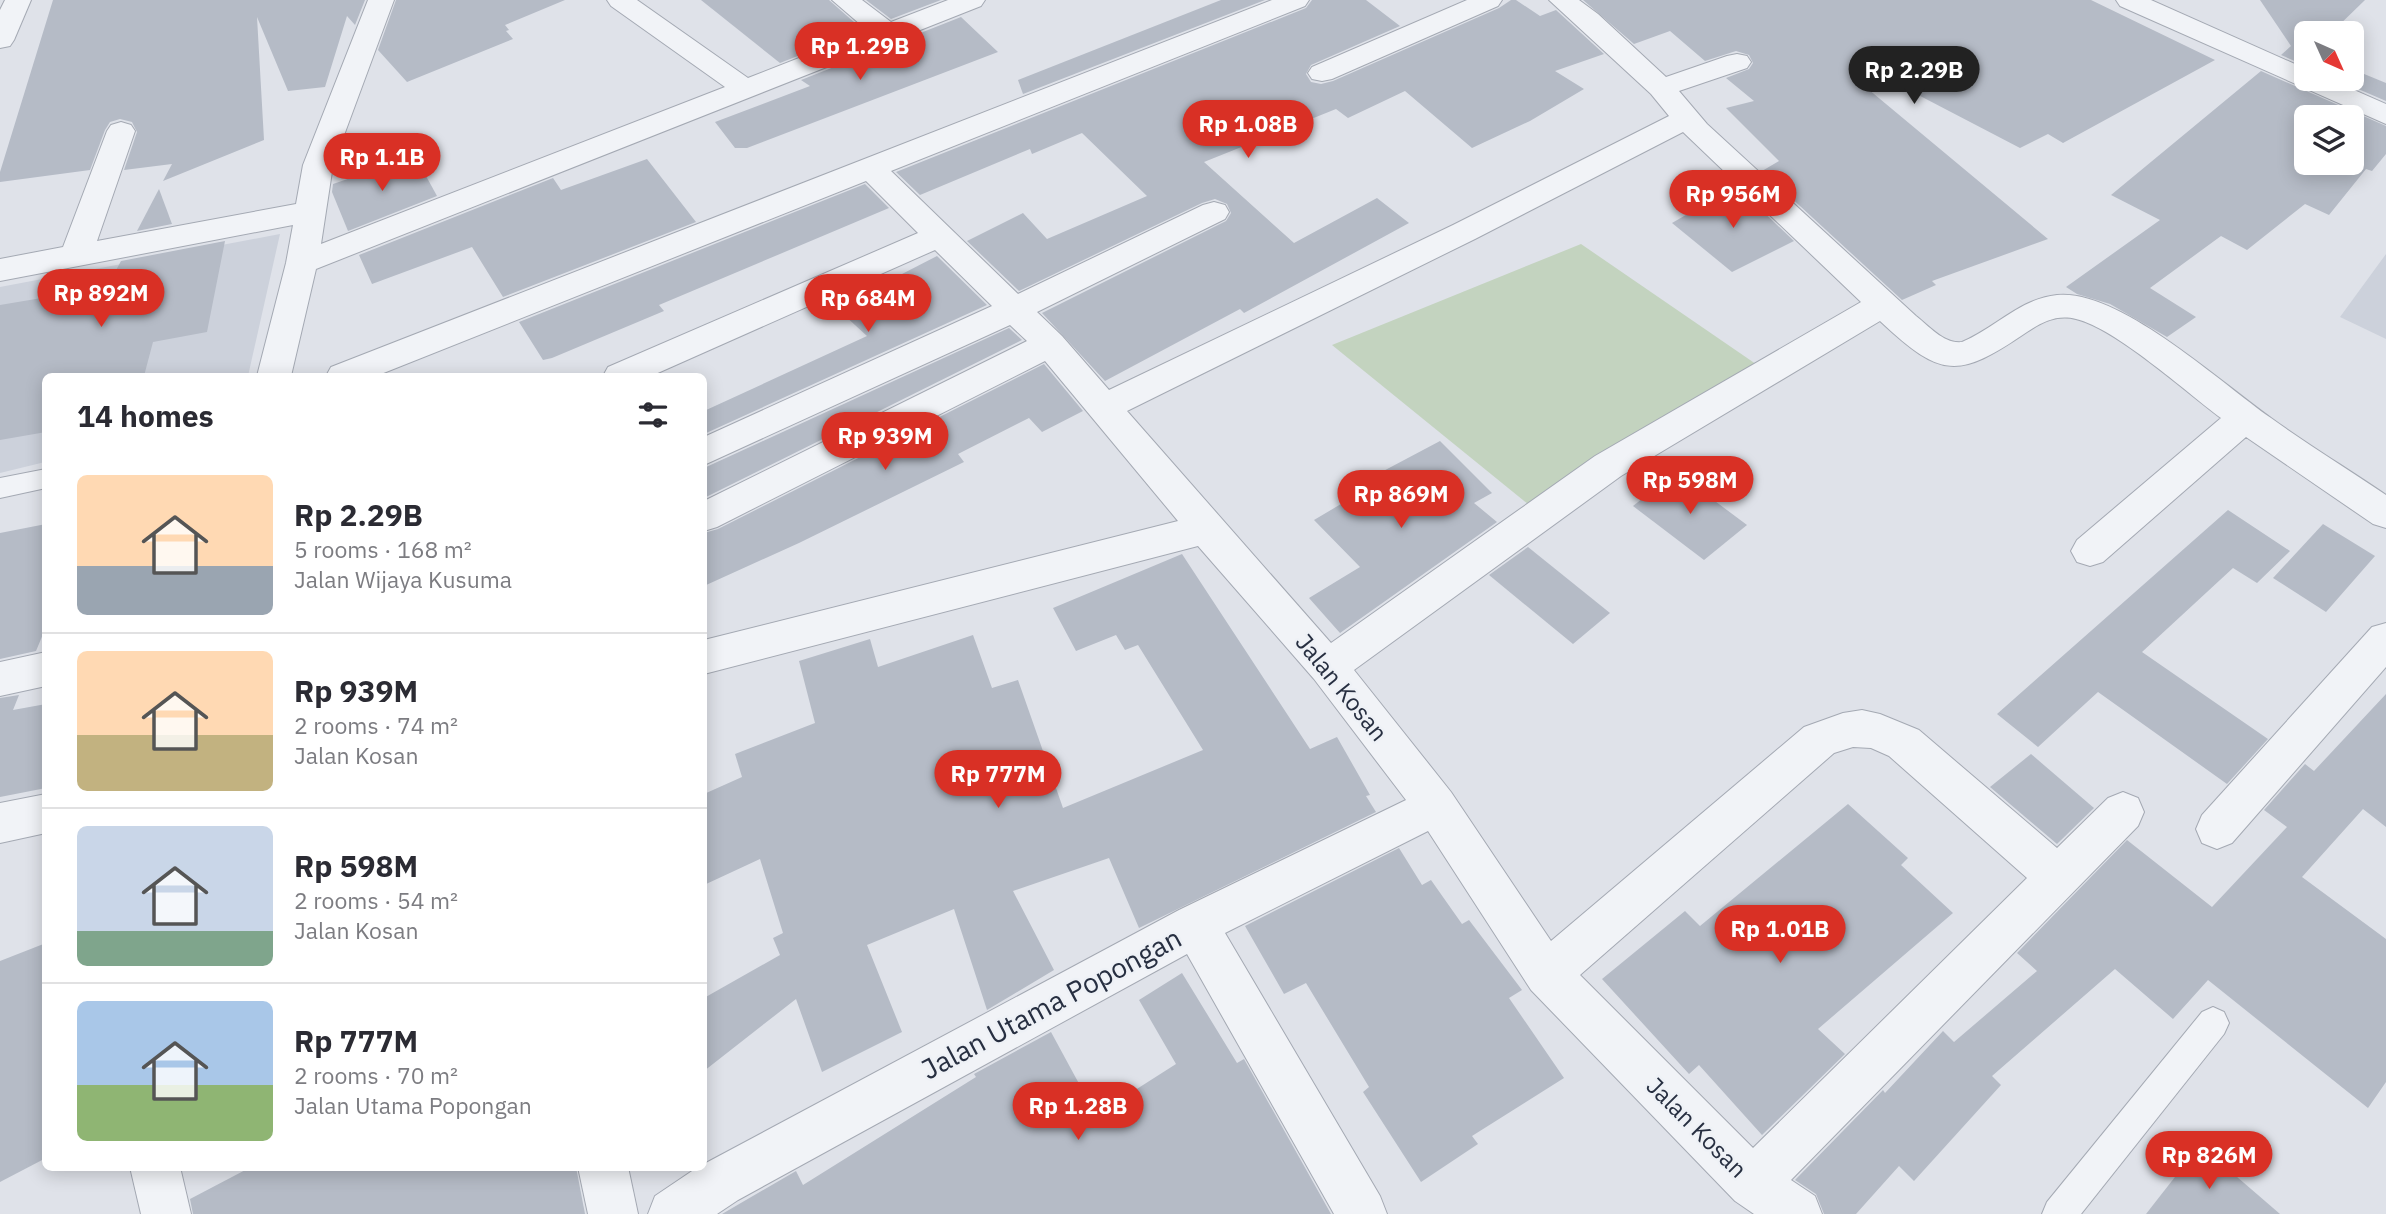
<!DOCTYPE html>
<html lang="en">
<head>
<meta charset="utf-8">
<style>
  body { margin:0; font-family:"IBM Plex Sans",sans-serif; background:#f2f2f3; color:#2b2b33; height:100vh; display:flex; flex-direction:column; font-size:26px; white-space:nowrap }
  * { box-sizing:border-box; margin:0 }
  p { font-size:23px; color:#7c7c81 }
  .icon { flex:none; width:38px; height:38px; fill:none; stroke:currentColor; stroke-width:2; stroke-linecap:round; stroke-linejoin:round }
  .map { position:relative; flex:1; overflow:hidden }
  .panel { position:absolute; left:42px; top:373px; width:665px; height:798px; display:flex; flex-direction:column; background:#fff; border-radius:10px; box-shadow:0 4px 18px #0003 }
  .panel>* { flex:none }
  .needle { width:46px; rotate:135deg }
  .fabs { position:absolute; left:2294px; top:21px; display:grid; gap:14px }
  .fabs a { display:grid; place-items:center; width:70px; height:70px; border-radius:10px; background:#fff; box-shadow:0 4px 18px #0003; font-size:35px }
  .price { position:absolute; translate:-50% -60px; padding:0 16px; border-radius:24px; background:#d93025; color:#fff; font-size:23px; line-height:46px; filter:drop-shadow(0 2px 4px #0008) }
  .price::after { content:''; position:absolute; left:50%; top:42px; width:21px; height:16px; margin-left:-10px; background:inherit; clip-path:polygon(0 0,100% 0,50% 100%) }
  .price.current { background:#222; color:#fff }
  ul { padding:0; list-style:none }
  li { display:flex; align-items:center; gap:21px; height:175px; padding:0 35px }
  li+li { border-top:2px solid #e1e1e2 }
  li span { display:grid; place-items:center; flex:none; width:196px; height:140px; border-radius:10px; color:#555 }
  li>.icon { margin-inline-start:auto }
  span .icon { width:84px; height:84px; fill:#fffc; stroke-width:1 }
  li b { font-size:30px }
  h2 { display:flex; justify-content:space-between; align-items:center; height:84px; padding:0 35px; font-size:30px }
  .map>svg:first-child { display:block }
  .built { fill:#ccd1db }
  .green { fill:#c3d3bf }
  .building { fill:#b5bbc6; fill-rule:evenodd }
  .lines { fill:none; stroke-linecap:round; stroke-linejoin:round }
  .service-casing { stroke:#a4a9b3; stroke-width:2 }
  .minor-casing { stroke:#a4a9b3; stroke-width:2 }
  .service { fill:#f1f3f7; fill-rule:evenodd }
  .minor { fill:#f1f3f7; fill-rule:evenodd }
  .labels { text-anchor:middle; dominant-baseline:central; stroke-width:5; stroke-linejoin:round; paint-order:stroke }
  .street-label { font-size:24px; fill:#272f41; stroke:#eef1f6 }
  .near-street-label { font-size:28px; fill:#272f41; stroke:#eef1f6 }
</style>
</head>
<body>
<div class="map">
<svg width="2386" height="1214" viewBox="0 0 2386 1214">
  <rect width="100%" height="100%" fill="#dfe2e9"/>
  <g class="built">
    <polygon points="280,234 248,376 46,376 45,462 0,473 0,287"/>
    <polygon points="2386,254 2386,339 2340,317"/>
  </g>
  <polygon class="green" points="1581,244 1769,373 1539,513 1332,345"/>
  <g class="building">
    <polygon points="53,0 365,0 355,25 347,16 325,87 288,91 257,17 264,140 163,181 172,164 124,170 137,132 132,122 120,119 110,122 105,130 90,170 0,182 0,172"/>
    <polygon points="396,0 565,0 505,25 509,30 506,31 513,39 407,82 378,50"/>
    <polygon points="701,0 829,0 863,30 780,63"/>
    <polygon points="866,0 941,0 891,19"/>
    <polygon points="1221,0 1265,0 1023,94 1018,80"/>
    <polygon points="1312,0 1366,0 1400,26 1311,65 1306,74 1311,82 1321,84 1333,81 1499,8 1511,0 1516,0 1540,16 1556,10 1604,54 1555,71 1584,89 1530,121 1472,148 1405,91 1348,118 1336,109 1204,162 1294,243 1377,198 1409,223 1244,313 1240,309 1105,381 1042,313 1226,221 1231,213 1227,204 1215,199 1202,203 1019,291 967,241 1023,213 1047,239 1147,196 1082,133 1032,154 1030,149 920,195 896,172 1306,8"/>
    <polygon points="1583,0 2091,0 2215,60 2063,143 2048,134 2020,148 1878,74 1868,89 2048,239 1932,281 1936,285 1902,300 1762,171 1779,161 1726,108 1754,101 1726,78 1749,69 1753,63 1749,55 1736,51 1705,61 1670,31 1634,44"/>
    <polygon points="2260,0 2365,0 2331,33 2306,33 2306,66 2281,55 2291,46"/>
    <polygon points="961,17 998,52 747,148 735,148 715,122 810,86 801,80"/>
    <polygon points="2352,69 2386,83 2386,101 2335,79 2352,79"/>
    <path d="M2261,71L2386,126V154L2372,171L2366,169L2329,215L2305,204L2247,250L2221,236L2150,288L2196,317L2167,337L2110,304L2077,294L2066,287L2160,220L2111,195ZM2306,117H2352V163H2306Z"/>
    <polygon points="415,156 437,196 348,231 332,192 333,184"/>
    <polygon points="647,159 696,222 503,297 472,247 372,284 359,255 553,178 561,190"/>
    <polygon points="865,184 889,208 659,305 664,311 552,358 543,360 519,322"/>
    <polygon points="1736,186 1794,241 1732,272 1672,223"/>
    <polygon points="159,189 172,224 137,231"/>
    <polygon points="225,241 207,332 153,342 144,376 46,376 46,432 0,440 0,305 107,287 121,261"/>
    <polygon points="937,256 987,305 704,434 704,411 867,336 843,314 874,296 869,291"/>
    <polygon points="1009,328 1022,340 704,498 704,468"/>
    <polygon points="1044,364 1083,411 1042,432 1029,418 958,454 964,462 799,543 704,586 704,533 718,529"/>
    <polygon points="1440,441 1492,493 1474,503 1497,522 1340,633 1309,598 1360,567 1314,520 1363,491 1357,485"/>
    <polygon points="1676,472 1747,525 1704,560 1633,506"/>
    <polygon points="2228,510 2290,551 2257,583 2233,568 2142,652 2268,739 2227,784 2098,692 2038,747 1997,714"/>
    <polygon points="46,524 46,627 36,651 0,659 0,533"/>
    <polygon points="2323,524 2375,556 2326,612 2273,578"/>
    <polygon points="1528,547 1610,613 1573,644 1489,575"/>
    <polygon points="1182,554 1310,749 1337,737 1370,795 1366,796 1376,812 1139,928 1109,858 1013,891 1054,970 987,1010 954,909 867,945 902,1032 822,1072 796,999 704,1071 704,998 780,955 773,938 783,933 760,859 704,885 704,794 742,777 735,754 815,723 799,661 870,639 878,667 973,635 992,688 1018,680 1063,808 1203,750 1138,645 1125,650 1116,635 1076,651 1053,608"/>
    <polygon points="2386,694 2386,827 2363,809 2302,877 2386,939 2386,1082 2368,1108 2208,980 2173,1019 2115,969 1992,1076 2001,1085 1914,1181 1899,1166 1856,1214 1824,1214 1816,1194 1795,1180 1883,1090 1885,1093 1943,1031 1954,1042 2037,971 2017,953 2127,840 2212,907 2287,827 2264,810 2305,764 2314,771"/>
    <polygon points="19,695 13,710 46,704 46,788 0,797 0,698"/>
    <polygon points="2031,754 2094,808 2057,844 1990,787"/>
    <polygon points="1848,804 1908,858 1901,865 1953,913 1818,1029 1845,1054 1762,1135 1699,1065 1689,1074 1602,979 1685,911 1700,926"/>
    <polygon points="1399,848 1422,885 1431,880 1462,924 1469,920 1522,990 1509,998 1564,1078 1472,1136 1478,1144 1421,1182 1363,1092 1369,1087 1306,983 1284,994 1245,926"/>
    <polygon points="46,943 46,1158 0,1182 0,961"/>
    <polygon points="1182,973 1237,1063 1244,1059 1331,1214 722,1214 796,1171 803,1185 976,1077 974,1074 1051,1032 1096,1115 1176,1064 1139,1000"/>
    <polygon points="2200,1145 2280,1214 2146,1214"/>
    <polygon points="251,1167 576,1167 585,1214 193,1214 190,1199"/>
  </g>
  <g class="lines">
    <defs>
      <g id="service">
        <polygon points="46,469 46,488 0,498 0,478"/>
        <polygon points="2213,1007 2224,1012 2229,1023 2224,1034 2081,1214 2042,1214 2047,1202 2202,1012"/>
      </g>
      <g id="minor">
        <polygon points="5,0 31,0 14,40 10,46 0,48 0,10"/>
        <polygon points="368,0 394,0 333,165 321,244 725,87 611,6 607,0 637,0 748,78 868,31 832,0 862,0 891,22 948,0 985,0 981,6 316,269 291,376 257,376 286,263 293,225 0,281 0,259 63,247 107,131 111,125 121,122 131,125 135,131 97,241 296,204 303,165"/>
        <path d="M1272,0H1309L1305,6L891,171L1018,294L1203,205L1214,202L1225,205L1229,212L1225,219L1037,312L1062,336L1109,390L1453,225L1669,116L1651,94L1549,0H1579L1598,14L1666,77L1727,56L1737,54L1747,56L1751,62L1747,68L1679,91L1707,124L1916,316C1930,327 1944,344 1962,342C1996,328 2019,299 2057,295C2118,288 2221,383 2271,418C2308,445 2348,469 2386,495V528L2373,524L2246,437L2103,562L2090,566L2077,562L2071,551L2077,540L2221,418C2186,392 2115,328 2076,319C2057,314 2042,322 2027,332C1958,379 1942,379 1880,321L1621,476L1354,670L1451,792L1551,941L1804,727L1843,713L1862,710L1880,714L1919,730L2057,848L2108,798L2123,792L2138,798L2144,812L2138,826L1791,1180L1815,1196L1822,1214H1754L1735,1201L1531,990L1428,831L1225,933L1380,1196L1387,1214H1334L1187,954L738,1200L717,1214H648L655,1196L698,1167H704V1164L1179,910L1406,800L1314,679L1198,546L704,674V640L1178,521L1045,361L717,527L704,531V501L1027,341L1010,325L704,465V437L992,306L935,250L651,376H603L608,367L918,233L866,181L376,376H326L331,367ZM1683,132L1861,302L1595,456L1331,643L1127,411L1475,239ZM1853,747L1871,748L1889,756L2027,878L1753,1148L1580,975L1834,753Z"/>
        <polygon points="1467,0 1502,0 1498,6 1332,79 1322,81 1312,79 1308,73 1312,67"/>
        <polygon points="2116,0 2151,0 2306,69 2306,79 2329,79 2386,104 2386,124 2120,6"/>
        <polygon points="2386,623 2386,667 2232,843 2217,849 2202,843 2196,829 2202,815 2372,627"/>
        <polygon points="46,652 46,686 0,696 0,662"/>
        <polygon points="46,794 46,833 0,843 0,803"/>
        <polygon points="130,1167 180,1167 191,1214 141,1214"/>
        <polygon points="578,1167 628,1167 638,1214 588,1214"/>
      </g>
    </defs>
    <use href="#service" class="service-casing"/>
    <use href="#minor" class="minor-casing"/>
    <use href="#service" class="service"/>
    <use href="#minor" class="minor"/>
  </g>
  <g class="labels">
    <g class="street-label">
      <text transform="translate(1342 687) rotate(51)">Jalan Kosan</text>
      <text transform="translate(1697 1127) rotate(45)">Jalan Kosan</text>
    </g>
    <g class="near-street-label">
      <text transform="translate(1051 1003) rotate(-28)">Jalan Utama Popongan</text>
    </g>
  </g>
</svg>
<div class="fabs">
<a><svg class="needle" viewBox="-14 -14 28 28"><path d="M0-13l5 13h-10z" fill="#e53935"/><path d="M0 13l5-13h-10z" fill="#7c7c81"/></svg></a>
<a><svg class="icon" aria-label="layers" viewBox="0 0 24 24"><path d="M12 4l9 5-9 5-9-5zM3 14l9 5 9-5"/></svg></a>
</div>
<b class="price" style="left:860px;top:82px">Rp 1.29B</b>
<b class="price current" style="left:1914px;top:106px">Rp 2.29B</b>
<b class="price" style="left:1248px;top:160px">Rp 1.08B</b>
<b class="price" style="left:382px;top:193px">Rp 1.1B</b>
<b class="price" style="left:1733px;top:230px">Rp 956M</b>
<b class="price" style="left:101px;top:329px">Rp 892M</b>
<b class="price" style="left:868px;top:334px">Rp 684M</b>
<b class="price" style="left:885px;top:472px">Rp 939M</b>
<b class="price" style="left:1690px;top:516px">Rp 598M</b>
<b class="price" style="left:1401px;top:530px">Rp 869M</b>
<b class="price" style="left:998px;top:810px">Rp 777M</b>
<b class="price" style="left:1780px;top:965px">Rp 1.01B</b>
<b class="price" style="left:1078px;top:1142px">Rp 1.28B</b>
<b class="price" style="left:2209px;top:1191px">Rp 826M</b>
<section class="panel">
<h2>14 homes<svg class="icon" aria-label="filters" viewBox="0 0 24 24"><path d="M4 7h16M4 17h16"/><circle cx="9" cy="7" r="2"/><circle cx="15" cy="17" r="2"/></svg></h2>
<ul>
<li><span style="background:linear-gradient(#ffd9b3 65%,#9aa5b1 0)"><svg class="icon" aria-label="home" viewBox="0 0 24 24"><path d="M3 11l9-7 9 7M6 9v11h12V9"/></svg></span><div><b>Rp 2.29B</b><p>5 rooms · 168 m²</p><p>Jalan Wijaya Kusuma</p></div></li>
<li><span style="background:linear-gradient(#ffd9b3 60%,#c2b280 0)"><svg class="icon" aria-label="home" viewBox="0 0 24 24"><path d="M3 11l9-7 9 7M6 9v11h12V9"/></svg></span><div><b>Rp 939M</b><p>2 rooms · 74 m²</p><p>Jalan Kosan</p></div></li>
<li><span style="background:linear-gradient(#c9d6e8 75%,#7fa58c 0)"><svg class="icon" aria-label="home" viewBox="0 0 24 24"><path d="M3 11l9-7 9 7M6 9v11h12V9"/></svg></span><div><b>Rp 598M</b><p>2 rooms · 54 m²</p><p>Jalan Kosan</p></div></li>
<li><span style="background:linear-gradient(#a9c7e8 60%,#8fb573 0)"><svg class="icon" aria-label="home" viewBox="0 0 24 24"><path d="M3 11l9-7 9 7M6 9v11h12V9"/></svg></span><div><b>Rp 777M</b><p>2 rooms · 70 m²</p><p>Jalan Utama Popongan</p></div></li>
</ul>
</section>
</div>
</body>
</html>
